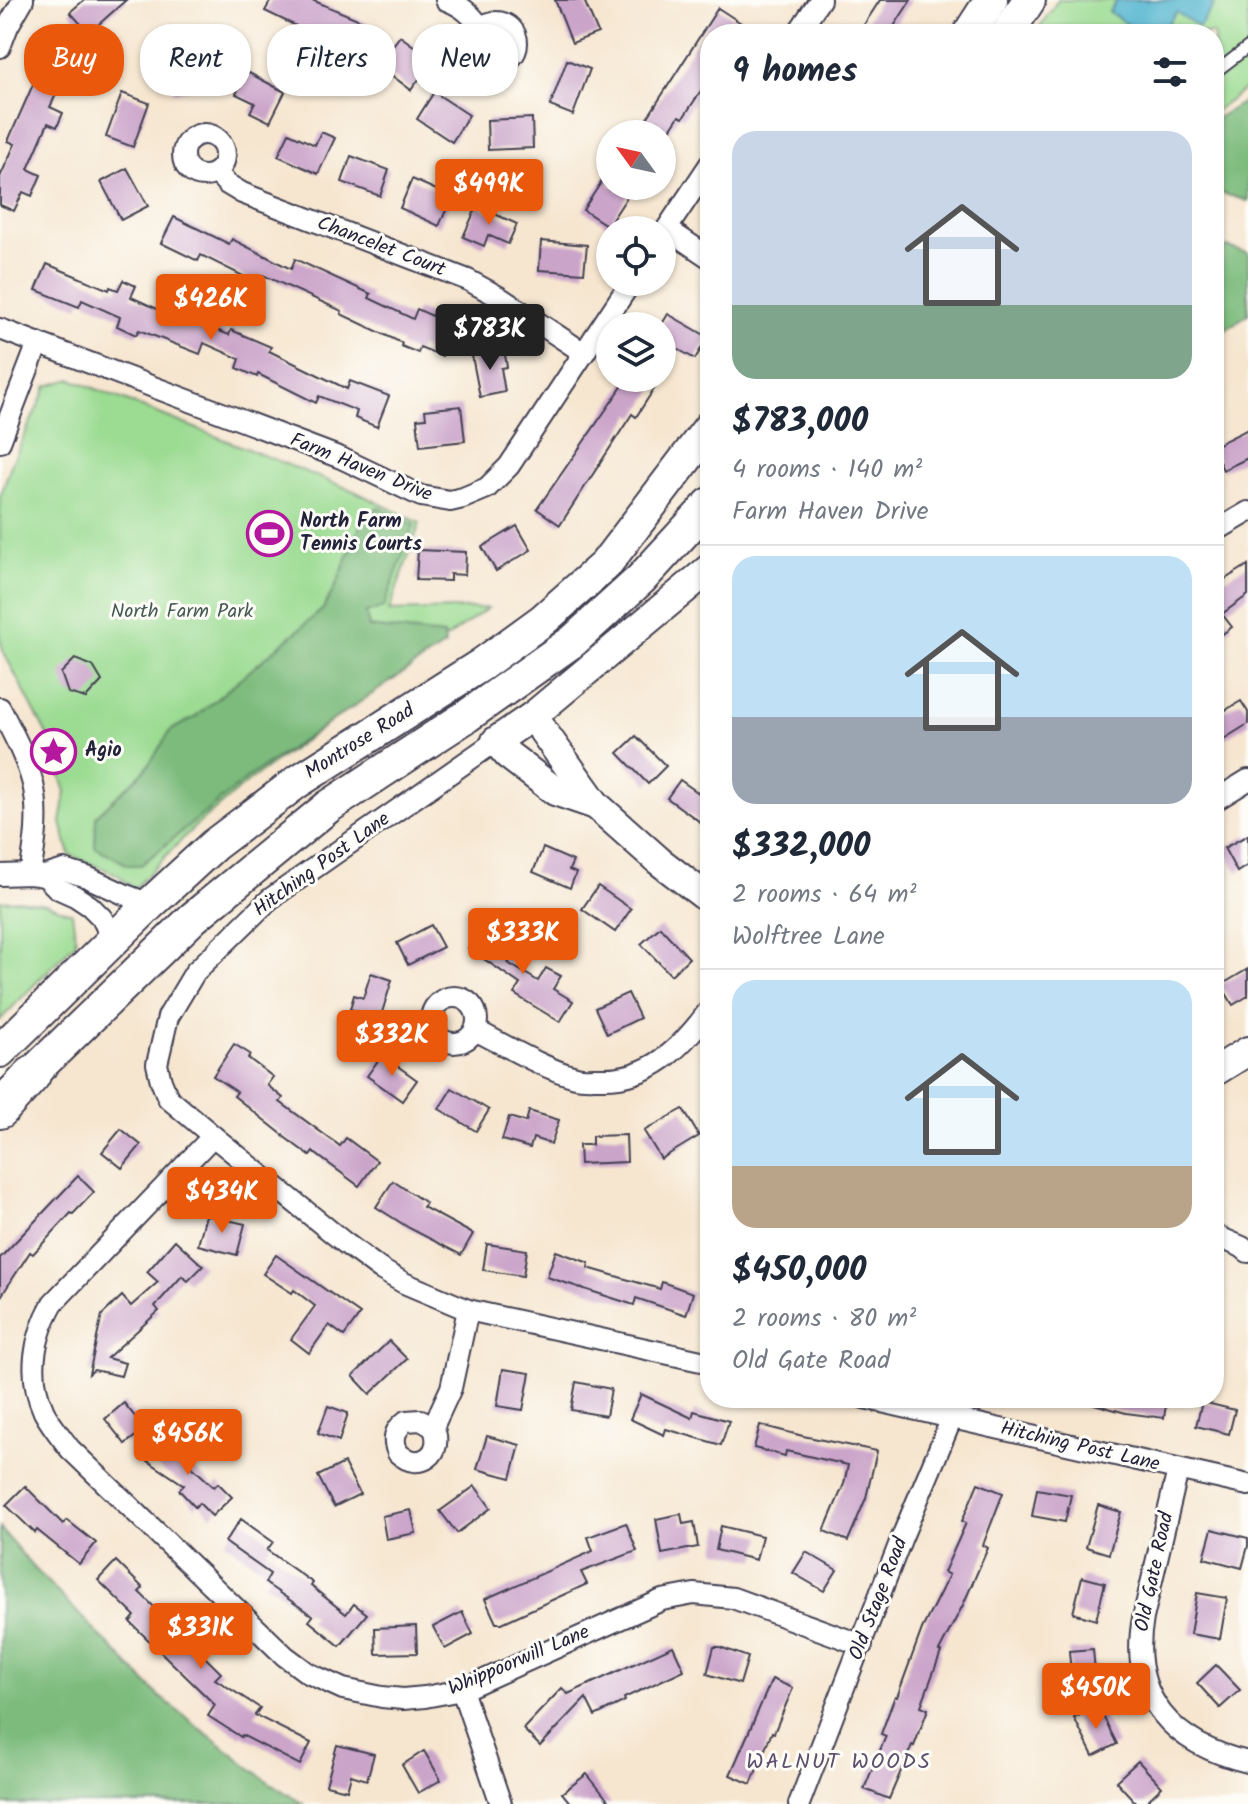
<!DOCTYPE html>
<html lang="en">
<head>
<meta charset="utf-8">
<style>
  body { margin:0; font-family:Kalam,sans-serif; background:#f6f6f7; color:#1f2937; height:100vh; display:flex; flex-direction:column; font-size:30px; white-space:nowrap }
  * { box-sizing:border-box; margin:0 }
  p { font-size:26px; color:#747a83 }
  .icon { flex:none; width:44px; height:44px; fill:none; stroke:currentColor; stroke-width:2; stroke-linecap:round; stroke-linejoin:round }
  .map { position:relative; flex:1; overflow:hidden }
  .details { position:absolute; left:700px; top:24px; width:524px; height:1384px; display:flex; flex-direction:column; background:#fff; border-radius:32px; box-shadow:0 2px 6px #0004 }
  .details>* { flex:none }
  .banner { position:absolute; left:24px; top:24px; width:556px; height:72px; display:flex; gap:16px }
  .needle { width:52px; rotate:303deg }
  .controls { position:absolute; left:596px; top:120px; display:grid; gap:16px }
  .controls a { display:grid; place-items:center; width:80px; height:80px; border-radius:50%; background:#fff; box-shadow:0 2px 6px #0004; font-size:40px }
  .price { position:absolute; translate:-50% -68px; padding:0 18px; border-radius:8px; background:#ea580c; color:#fff; font-size:26px; line-height:52px; filter:drop-shadow(0 2px 4px #0008) }
  .price::after { content:''; position:absolute; left:50%; top:48px; width:24px; height:18px; margin-left:-12px; background:inherit; clip-path:polygon(0 0,100% 0,50% 100%) }
  .price.on { background:#222; color:#fff }
  ul { padding:0; list-style:none }
  li { display:grid; align-content:center; gap:16px; height:424px; padding:0 32px }
  li+li { border-top:2px solid #e0e1e3 }
  li span { display:grid; place-items:center; height:248px; border-radius:24px; color:#555 }
  li>.icon { margin-inline-start:auto }
  span .icon { width:144px; height:144px; fill:#fffc; stroke-width:1 }
  li b { font-size:34px }
  h2 { display:flex; justify-content:space-between; align-items:center; height:96px; padding:0 32px; font-size:34px }
  .tag { padding:0 28px; border-radius:32px; background:#fff; box-shadow:0 2px 6px #0004; font-size:28px; line-height:72px }
  .tag.on { background:#ea580c; color:#fff }
  .map>svg:first-child { display:block }
  .green { fill:#9bdb92; stroke:#5e7e66; stroke-width:2 }
  .forest { fill:#7cbb7c; stroke:#4f6e5c; stroke-width:2 }
  .water { fill:#50b4cf; stroke:#396b85; stroke-width:2 }
  .building { fill:#cba4ca }
  .lines { fill:none; stroke-linecap:round; stroke-linejoin:round }
  .lane-casing { stroke:#423f51; stroke-width:14 }
  .street-casing { stroke:#423f51; stroke-width:24 }
  .secondary-casing { stroke:#423f51; stroke-width:32 }
  .primary-casing { stroke:#423f51; stroke-width:36 }
  .highway-casing { stroke:#423f51; stroke-width:40 }
  .lane { stroke:#fff; stroke-width:10 }
  .street { stroke:#fff; stroke-width:20 }
  .secondary { stroke:#fff; stroke-width:28 }
  .primary { stroke:#fff; stroke-width:32 }
  .highway { stroke:#fff; stroke-width:36 }
  .labels { text-anchor:middle; dominant-baseline:central; stroke-width:6; stroke-linejoin:round; paint-order:stroke }
  .street-label { font-size:20px; fill:#22223b; stroke:#fdfcf7 }
  .poi-label { font-size:20px; font-weight:bold; fill:#22223b; stroke:#fdfcf7; text-anchor:start }
  .park-label { font-size:20px; fill:#465a55; stroke:#fdfcf7 }
  .neighbourhood-label { font-size:22px; letter-spacing:2px; fill:#5d506d; stroke:#fdfcf7 }
</style>
</head>
<body>
<div class="map">
<svg width="1248" height="1804" viewBox="0 0 1248 1804">
  <rect width="100%" height="100%" fill="#fdfcf7"/>
  <filter id="ink" filterUnits="userSpaceOnUse"><feTurbulence type="fractalNoise" baseFrequency=".0125" numOctaves="2"/><feDisplacementMap in="SourceGraphic" scale="16" xChannelSelector="R" yChannelSelector="G"/><feConvolveMatrix kernelMatrix="1 2 1 2 8 2 1 2 1" color-interpolation-filters="sRGB"/></filter>
  <filter id="wash" filterUnits="userSpaceOnUse"><feTurbulence type="fractalNoise" baseFrequency=".006" numOctaves="4" result="noise"/><feDisplacementMap in="SourceGraphic" scale="32" xChannelSelector="R" yChannelSelector="G"/><feGaussianBlur stdDeviation="1.8" result="paint"/><feColorMatrix in="noise" values="0 0 0 0 0 0 0 0 0 0 0 0 0 0 0 0 0 1.4 0 .05"/><feComposite in="paint" operator="in"/></filter>
  <g filter="url(#wash)">
    <rect width="100%" height="100%" fill="#f6e6d0"/>
    <g class="green">
      <polygon points="1058,0 1248,0 1248,87 1214,112 1214,34 1035,34"/>
      <polygon points="71,379 354,491 420,523 389,611 488,608 250,780 192,829 134,889 117,874 70,855 61,823 66,792 50,741 3,651 0,637 0,497 11,465 47,386"/>
      <polygon points="19,900 46,904 72,913 76,942 0,1020 0,901"/>
    </g>
    <g class="forest">
      <polygon points="1248,99 1248,201 1214,191 1214,120"/>
      <polygon points="1227,247 1248,253 1248,314 1214,338 1214,253"/>
      <polygon points="378,507 414,525 384,607 366,613 369,627 444,635 445,645 250,776 141,865 128,865 95,847 96,816 145,770 171,730 194,718 323,609 337,583 361,524"/>
      <polygon points="0,1528 33,1567 160,1697 266,1780 303,1804 0,1804"/>
    </g>
    <polygon class="water" points="1117,0 1207,0 1214,5 1199,27 1176,12 1161,34 1142,34 1109,12"/>
    <g id="blocks">
      <g class="building">
        <polygon points="84,0 126,0 89,33 70,12"/>
        <polygon points="271,0 312,0 377,27 364,56 338,44 335,51 319,43 321,38 265,11"/>
        <polygon points="555,0 584,0 598,33 572,43"/>
        <polygon points="880,0 911,0 889,34 858,34"/>
        <polygon points="718,8 741,23 734,34 710,34 710,77 683,118 679,116 667,134 637,134"/>
        <polygon points="400,36 433,60 411,90 378,65"/>
        <polygon points="52,42 76,53 50,107 63,113 57,127 48,123 28,169 41,175 32,196 23,192 14,211 0,205 0,177 15,144 8,141 35,80 34,80"/>
        <polygon points="208,57 214,83 174,92 168,66"/>
        <polygon points="567,60 590,69 573,115 550,106"/>
        <polygon points="247,72 285,92 270,122 250,112 255,103 236,94"/>
        <polygon points="434,92 469,115 452,142 417,119"/>
        <polygon points="122,93 149,103 133,147 106,137"/>
        <polygon points="532,118 533,148 488,150 487,120"/>
        <polygon points="321,132 335,138 318,174 278,156 289,133 315,145"/>
        <polygon points="351,156 389,170 380,196 342,182"/>
        <polygon points="127,168 148,206 121,220 101,182"/>
        <polygon points="610,169 610,186 634,186 608,226 583,210"/>
        <polygon points="412,179 452,197 439,226 400,208"/>
        <polygon points="477,206 517,224 508,244 488,235 484,246 463,237"/>
        <polygon points="174,217 229,244 232,239 291,269 295,259 371,294 369,298 413,319 417,309 455,326 442,356 420,347 418,353 401,346 402,343 341,314 342,311 263,275 259,284 201,255 198,261 161,243"/>
        <polygon points="541,241 587,245 584,273 539,270"/>
        <polygon points="47,264 109,290 110,287 118,290 123,280 136,286 131,297 166,313 167,311 229,335 231,330 271,347 269,351 347,389 350,381 389,396 377,427 355,418 357,411 319,396 316,403 258,374 257,377 237,368 240,359 204,343 200,354 139,330 136,335 117,326 120,317 82,300 79,307 36,290"/>
        <polygon points="668,314 708,337 695,359 662,340 662,324"/>
        <polygon points="504,349 507,367 501,368 505,392 480,397 472,356"/>
        <polygon points="628,378 661,378 636,417 632,414 560,525 537,509"/>
        <polygon points="461,406 465,441 420,446 417,419 426,418 425,410"/>
        <polygon points="1248,429 1248,458 1223,470 1214,451 1214,446"/>
        <polygon points="517,526 531,550 496,571 482,547"/>
        <polygon points="418,550 466,552 465,575 450,574 450,581 416,580"/>
        <polygon points="1248,565 1248,595 1222,614 1232,627 1214,640 1214,586"/>
        <polygon points="75,659 93,666 102,681 86,698 68,693 61,673"/>
        <polygon points="1241,701 1248,712 1248,724 1214,745 1214,717"/>
        <polygon points="636,736 666,766 648,784 618,753"/>
        <polygon points="680,780 710,801 710,814 703,824 667,798"/>
        <polygon points="1248,835 1248,865 1237,872 1224,848"/>
        <polygon points="543,848 573,861 569,870 576,873 570,888 533,872"/>
        <polygon points="598,886 631,909 615,932 582,909"/>
        <polygon points="431,925 443,947 408,965 397,943"/>
        <polygon points="483,927 517,952 508,963 538,981 546,968 561,976 553,989 573,1001 560,1022 514,994 520,984 468,948"/>
        <polygon points="660,927 689,958 671,975 641,944"/>
        <polygon points="1248,969 1248,996 1233,1005 1221,985"/>
        <polygon points="371,973 392,980 380,1019 350,1009 354,995 363,998"/>
        <polygon points="628,993 640,1018 607,1034 595,1008"/>
        <polygon points="234,1044 250,1054 248,1058 273,1077 267,1085 283,1098 280,1102 340,1146 346,1138 377,1161 359,1186 313,1152 310,1156 283,1136 283,1135 234,1096 237,1092 213,1076"/>
        <polygon points="382,1055 417,1080 402,1101 367,1076"/>
        <polygon points="452,1088 489,1110 476,1131 439,1109"/>
        <polygon points="683,1109 699,1136 661,1159 644,1131"/>
        <polygon points="529,1111 559,1120 551,1144 533,1138 530,1148 502,1140 509,1117 526,1122"/>
        <polygon points="121,1129 141,1145 122,1168 102,1152"/>
        <polygon points="626,1135 627,1162 580,1164 579,1145 592,1145 592,1136"/>
        <polygon points="78,1176 94,1192 73,1214 71,1213 33,1254 30,1252 0,1298 0,1258"/>
        <polygon points="393,1181 426,1203 423,1207 473,1234 461,1255 409,1228 376,1207"/>
        <polygon points="206,1215 245,1224 237,1255 198,1245"/>
        <polygon points="175,1240 203,1266 188,1281 182,1276 155,1306 159,1311 107,1358 125,1363 121,1376 94,1370 89,1374 102,1315 122,1296 131,1306 158,1282 147,1272"/>
        <polygon points="487,1244 527,1250 523,1276 483,1270"/>
        <polygon points="556,1251 589,1263 588,1268 660,1289 662,1282 693,1293 686,1315 636,1298 634,1305 547,1277"/>
        <polygon points="276,1255 360,1314 344,1336 329,1325 309,1353 291,1339 315,1306 294,1290 292,1293 263,1274"/>
        <polygon points="389,1341 407,1359 370,1394 353,1376"/>
        <polygon points="503,1369 530,1373 523,1410 497,1406"/>
        <polygon points="576,1382 611,1389 606,1416 571,1410"/>
        <polygon points="641,1394 692,1418 694,1411 729,1421 721,1445 666,1429 664,1435 630,1419"/>
        <polygon points="1088,1398 1167,1398 1164,1418 1126,1413 1087,1402"/>
        <polygon points="1202,1402 1235,1410 1229,1434 1196,1426"/>
        <polygon points="124,1403 145,1429 125,1444 105,1419"/>
        <polygon points="328,1406 348,1413 339,1441 318,1433"/>
        <polygon points="760,1425 803,1436 877,1451 866,1498 848,1541 824,1531 844,1484 848,1465 786,1451 785,1456 754,1448"/>
        <polygon points="160,1436 193,1458 189,1464 214,1487 218,1483 232,1497 212,1516 199,1503 195,1507 179,1490 184,1485 145,1459"/>
        <polygon points="487,1436 520,1445 511,1478 477,1469"/>
        <polygon points="344,1463 360,1494 334,1507 318,1476"/>
        <polygon points="978,1483 1003,1493 983,1545 988,1548 963,1605 939,1651 941,1652 921,1706 928,1709 914,1746 912,1745 889,1799 864,1789 886,1736 881,1734 895,1696 897,1697 922,1629 949,1575 944,1572 966,1523 962,1521"/>
        <polygon points="25,1486 63,1524 67,1520 96,1543 79,1564 37,1530 35,1533 6,1505"/>
        <polygon points="475,1486 491,1508 457,1533 440,1511"/>
        <polygon points="1037,1489 1071,1495 1065,1522 1032,1516"/>
        <polygon points="1098,1505 1121,1512 1109,1554 1086,1547"/>
        <polygon points="411,1510 416,1533 386,1539 382,1516"/>
        <polygon points="681,1514 683,1524 694,1522 698,1547 662,1554 656,1519"/>
        <polygon points="241,1519 273,1542 267,1550 313,1583 311,1586 346,1614 354,1604 367,1614 340,1646 309,1621 313,1616 265,1583 270,1574 225,1542"/>
        <polygon points="626,1523 637,1551 581,1572 587,1584 502,1623 496,1623 485,1599 593,1551 588,1537"/>
        <polygon points="721,1526 762,1536 756,1560 716,1550"/>
        <polygon points="1212,1529 1248,1538 1248,1546 1242,1568 1204,1558"/>
        <polygon points="806,1552 837,1570 824,1591 793,1573"/>
        <polygon points="116,1561 143,1588 139,1592 221,1673 215,1679 260,1708 255,1715 311,1743 300,1765 242,1735 241,1737 208,1716 215,1705 130,1622 135,1616 98,1580"/>
        <polygon points="1082,1577 1105,1583 1096,1620 1073,1613"/>
        <polygon points="1197,1593 1227,1598 1220,1639 1190,1634"/>
        <polygon points="462,1612 473,1634 445,1649 433,1627"/>
        <polygon points="416,1626 417,1653 376,1654 375,1628"/>
        <polygon points="673,1646 684,1670 624,1698 625,1701 595,1716 586,1698 540,1746 523,1729 562,1688 568,1694"/>
        <polygon points="714,1647 720,1647 748,1657 740,1684 707,1674"/>
        <polygon points="1093,1649 1096,1683 1072,1685 1069,1651"/>
        <polygon points="1216,1665 1240,1690 1220,1708 1197,1683"/>
        <polygon points="772,1679 793,1688 774,1733 772,1732 751,1784 730,1775"/>
        <polygon points="1098,1706 1117,1744 1093,1756 1074,1718"/>
        <polygon points="337,1745 374,1754 367,1780 351,1775 347,1790 326,1785"/>
        <polygon points="424,1751 441,1780 418,1793 402,1765"/>
        <polygon points="1138,1761 1162,1787 1144,1804 1137,1804 1116,1781"/>
        <polygon points="587,1774 611,1804 571,1804 562,1793"/>
      </g>
    </g>
  </g>
  <g filter="url(#ink)">
    <use href="#blocks" fill-opacity="0" stroke="#423f51" stroke-width="2"/>
    <g class="lines">
      <defs>
        <polyline id="lane" points="1214,73 1248,47"/>
        <g id="street">
          <path d="M446,0C462,6 471,14 481,28"/>
          <circle cx="496" cy="43" r="21"/>
          <polyline points="797,34 820,0"/>
          <polyline points="0,47 8,26 23,0"/>
          <circle cx="204" cy="155" r="21"/>
          <polyline points="216,172 227,184 242,193 468,280 499,297 584,353"/>
          <polyline points="667,229 710,258"/>
          <polyline points="662,236 710,164"/>
          <polyline points="0,329 341,458 421,496 450,501 463,498 487,488 509,466 631,282"/>
          <polyline points="0,442 38,343"/>
          <polyline points="1214,532 1248,512"/>
          <path d="M0,708C12,732 26,757 33,784C40,814 35,845 30,874"/>
          <polyline points="496,741 270,899 195,972 168,1017 157,1064 161,1081 168,1098 213,1136 345,1243 380,1269 404,1283 468,1310 710,1363"/>
          <polyline points="1214,801 1248,780"/>
          <polyline points="0,875 30,874 45,876 64,870 87,877 126,895 150,904"/>
          <polyline points="45,876 57,888 75,896 90,906 102,918 113,941"/>
          <circle cx="454" cy="1020" r="23"/>
          <path d="M475,1030C505,1045 544,1069 576,1077C583,1079 593,1078 600,1078C651,1080 682,1047 710,1009"/>
          <path d="M213,1136L53,1303C34,1337 27,1375 44,1412C51,1425 61,1437 70,1449L285,1656L308,1673L343,1689L382,1697L403,1699L425,1697L462,1690L662,1600L694,1594L733,1598L862,1645"/>
          <polyline points="1214,1235 1242,1247 1248,1252"/>
          <polyline points="864,1398 1248,1485"/>
          <path d="M433,1427L421,1420L406,1421C394,1430 392,1440 398,1453C419,1473 446,1453 433,1427L451,1388L468,1310"/>
          <path d="M1178,1470L1143,1618C1128,1698 1174,1745 1248,1762"/>
          <polyline points="462,1690 501,1804"/>
          <polyline points="799,1804 902,1537 952,1418 965,1398"/>
        </g>
        <g id="secondary">
          <polyline points="534,715 543,731 596,805 659,861 710,900"/>
          <polyline points="596,805 555,791 508,755 496,741 534,715 710,568"/>
          <polyline points="1214,1072 1248,1051"/>
        </g>
        <g id="primary">
          <polyline points="969,34 991,0"/>
          <polyline points="1007,34 1029,0"/>
          <polyline points="0,1051 150,904 214,845 297,782 481,665 543,620 605,565 710,427"/>
          <polyline points="12,1093 193,918 328,807 467,716 573,641 641,579 710,504"/>
        </g>
        <polyline id="highway" points="0,1110 32,1075"/>
      </defs>
      <use href="#lane" class="lane-casing"/>
      <use href="#street" class="street-casing"/>
      <use href="#secondary" class="secondary-casing"/>
      <use href="#primary" class="primary-casing"/>
      <use href="#highway" class="highway-casing"/>
      <use href="#lane" class="lane"/>
      <use href="#street" class="street"/>
      <use href="#secondary" class="secondary"/>
      <use href="#primary" class="primary"/>
      <use href="#highway" class="highway"/>
    </g>
  </g>
  <defs>
    <symbol id="stadium-ring" viewBox="-11 -11 22 22"><circle r="9.5" fill="#fdfcf7" stroke="#b5179e" stroke-width="1.5"/><path d="M0-5a6.5 5 0 1 0 0 10a6.5 5 0 1 0 0-10ZM-3.5-1.8h7v3.6h-7Z" fill="#b5179e"/></symbol>
    <symbol id="sight-ring" viewBox="-11 -11 22 22"><circle r="9.5" fill="#fdfcf7" stroke="#b5179e" stroke-width="1.5"/><path d="M0-6L1.8-2.2L6-1.7L2.9 1.2L3.7 5.4L0 3.3L-3.7 5.4L-2.9 1.2L-6-1.7L-1.8-2.2Z" fill="#b5179e"/></symbol>
  </defs>
  <g fill-rule="evenodd">
    <use href="#stadium-ring" x="244" y="508" width="51" height="51"/>
    <use href="#sight-ring" x="28" y="726" width="51" height="51"/>
  </g>
  <g class="labels">
    <g class="street-label">
      <text transform="translate(381 247) rotate(21)">Chancelet Court</text>
      <text transform="translate(361 468) rotate(22)">Farm Haven Drive</text>
      <text transform="translate(360 742) rotate(-32)">Montrose Road</text>
      <text transform="translate(322 865) rotate(-36)">Hitching Post Lane</text>
      <text transform="translate(1080 1447) rotate(13)">Hitching Post Lane</text>
      <text transform="translate(1155 1572) rotate(-78)">Old Gate Road</text>
      <text transform="translate(879 1599) rotate(-69)">Old Stage Road</text>
      <text transform="translate(519 1661) rotate(-23)">Whippoorwill Lane</text>
    </g>
    <g class="poi-label">
      <text x="300" y="522">North Farm<tspan x="300" dy="23">Tennis Courts</tspan></text>
      <text x="85" y="751">Agio</text>
    </g>
    <g class="park-label">
      <text x="182" y="612">North Farm Park</text>
    </g>
    <g class="neighbourhood-label">
      <text x="839" y="1762">WALNUT WOODS</text>
    </g>
  </g>
</svg>
<div class="controls">
<a><svg class="needle" viewBox="-14 -14 28 28"><path d="M0-13l5 13h-10z" fill="#e53935"/><path d="M0 13l5-13h-10z" fill="#747a83"/></svg></a>
<a><svg class="icon" aria-label="locate" viewBox="0 0 24 24"><circle cx="12" cy="12" r="6"/><path d="M12 2v4M12 18v4M2 12h4M18 12h4"/></svg></a>
<a><svg class="icon" aria-label="layers" viewBox="0 0 24 24"><path d="M12 4l9 5-9 5-9-5zM3 14l9 5 9-5"/></svg></a>
</div>
<b class="price" style="left:489px;top:227px">$499K</b>
<b class="price" style="left:211px;top:342px">$426K</b>
<b class="price on" style="left:490px;top:372px">$783K</b>
<b class="price" style="left:523px;top:976px">$333K</b>
<b class="price" style="left:392px;top:1078px">$332K</b>
<b class="price" style="left:222px;top:1235px">$434K</b>
<b class="price" style="left:188px;top:1477px">$456K</b>
<b class="price" style="left:201px;top:1671px">$331K</b>
<b class="price" style="left:1096px;top:1731px">$450K</b>
<div class="banner">
<a class="tag on">Buy</a>
<a class="tag">Rent</a>
<a class="tag">Filters</a>
<a class="tag">New</a>
</div>
<section class="details">
<h2>9 homes<svg class="icon" aria-label="filters" viewBox="0 0 24 24"><path d="M4 7h16M4 17h16"/><circle cx="9" cy="7" r="2"/><circle cx="15" cy="17" r="2"/></svg></h2>
<ul>
<li><span style="background:linear-gradient(#c9d6e8 70%,#7fa58c 0)"><svg class="icon" aria-label="home" viewBox="0 0 24 24"><path d="M3 11l9-7 9 7M6 9v11h12V9"/></svg></span><div><b>$783,000</b><p>4 rooms · 140 m²</p><p>Farm Haven Drive</p></div></li>
<li><span style="background:linear-gradient(#bfe0f5 65%,#9aa5b1 0)"><svg class="icon" aria-label="home" viewBox="0 0 24 24"><path d="M3 11l9-7 9 7M6 9v11h12V9"/></svg></span><div><b>$332,000</b><p>2 rooms · 64 m²</p><p>Wolftree Lane</p></div></li>
<li><span style="background:linear-gradient(#bfe0f5 75%,#b9a48a 0)"><svg class="icon" aria-label="home" viewBox="0 0 24 24"><path d="M3 11l9-7 9 7M6 9v11h12V9"/></svg></span><div><b>$450,000</b><p>2 rooms · 80 m²</p><p>Old Gate Road</p></div></li>
</ul>
</section>
</div>
</body>
</html>
